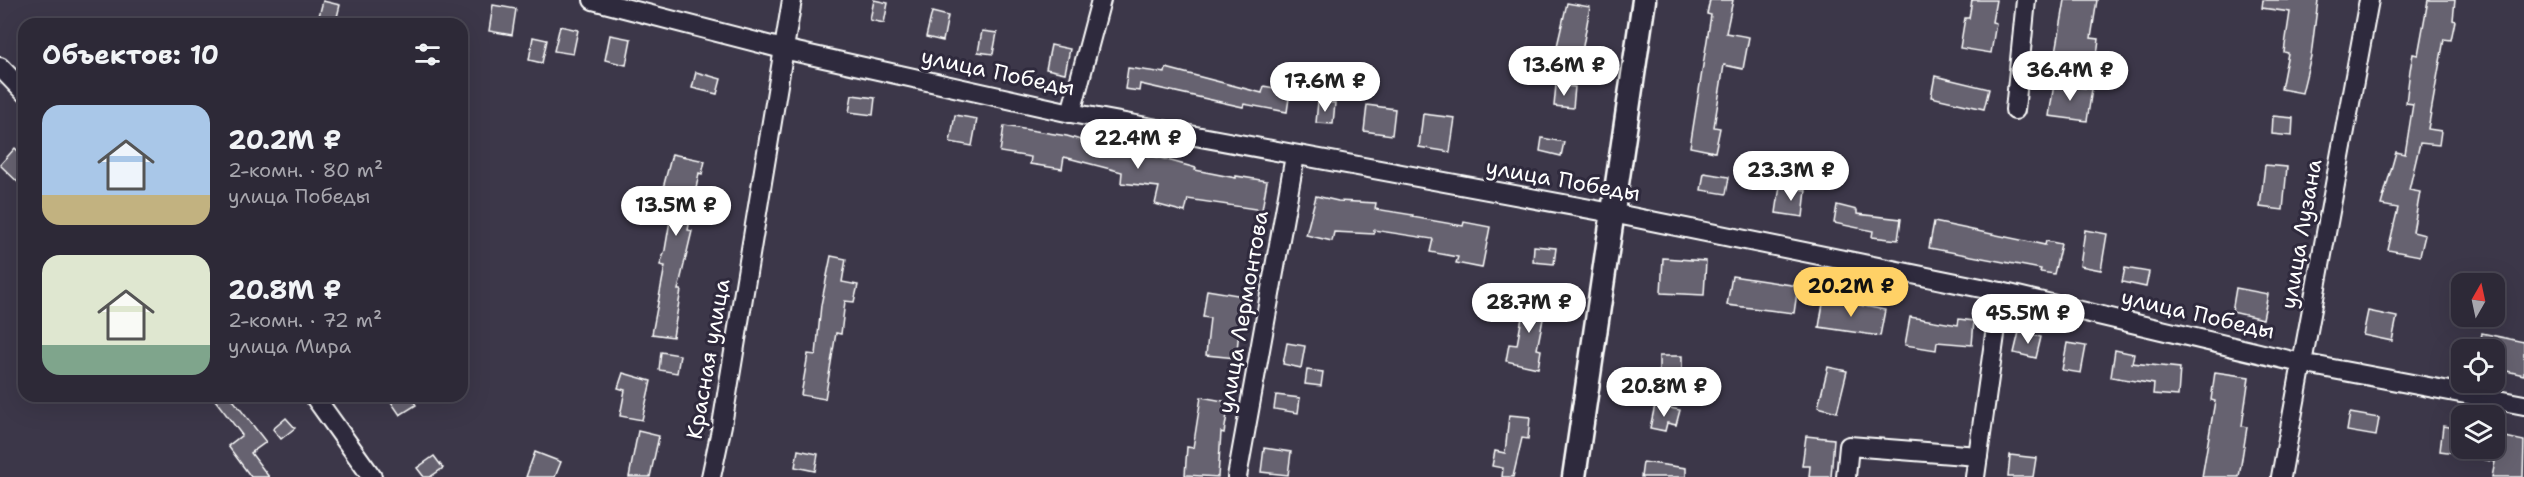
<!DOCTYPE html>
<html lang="ru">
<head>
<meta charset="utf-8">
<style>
  body { margin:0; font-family:"Shantell Sans",sans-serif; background:#35313f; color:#f1f3f6; height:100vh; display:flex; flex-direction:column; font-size:22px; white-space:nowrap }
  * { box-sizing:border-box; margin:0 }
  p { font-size:20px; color:#a7a6ad }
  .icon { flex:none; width:33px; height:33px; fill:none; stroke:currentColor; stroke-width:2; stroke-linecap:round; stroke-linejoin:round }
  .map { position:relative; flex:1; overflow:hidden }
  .drawer { position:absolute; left:18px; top:18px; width:450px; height:384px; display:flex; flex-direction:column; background:#2d2937; border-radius:18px; box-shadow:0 6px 24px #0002,0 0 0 2px #484552 }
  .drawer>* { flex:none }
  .needle { width:39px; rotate:9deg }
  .fabs { position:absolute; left:2451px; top:273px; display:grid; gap:12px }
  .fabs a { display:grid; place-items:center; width:54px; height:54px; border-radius:12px; background:#2d2937; box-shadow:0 6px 24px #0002,0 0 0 2px #484552; font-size:30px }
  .price { position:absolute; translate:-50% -51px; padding:0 14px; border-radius:21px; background:#fff; color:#222; font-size:20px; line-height:39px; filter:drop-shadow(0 2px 3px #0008) }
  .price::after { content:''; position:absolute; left:50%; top:36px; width:18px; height:14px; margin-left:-9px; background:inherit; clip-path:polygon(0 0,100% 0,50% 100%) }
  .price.selected { background:#ffd166; color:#111 }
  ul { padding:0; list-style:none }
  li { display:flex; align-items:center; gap:18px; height:150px; padding:0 24px }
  li span { display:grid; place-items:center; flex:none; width:168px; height:120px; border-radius:18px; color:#555 }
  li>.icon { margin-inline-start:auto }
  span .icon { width:72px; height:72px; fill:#fffc; stroke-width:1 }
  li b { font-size:26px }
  h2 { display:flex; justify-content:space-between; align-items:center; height:72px; padding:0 24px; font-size:26px }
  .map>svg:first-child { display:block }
  .building { fill:#666270; stroke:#fff; stroke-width:1.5 }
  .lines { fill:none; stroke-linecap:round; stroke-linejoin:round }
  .minor-casing { stroke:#fff; stroke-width:22 }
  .major-casing { stroke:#fff; stroke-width:27 }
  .minor { stroke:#2f2a3d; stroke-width:18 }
  .major { stroke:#2f2a3d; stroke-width:22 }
  .labels { text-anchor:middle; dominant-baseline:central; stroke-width:6; stroke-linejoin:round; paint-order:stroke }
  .street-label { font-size:22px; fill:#fff; stroke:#2f2a3d }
</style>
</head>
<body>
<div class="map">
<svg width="2524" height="477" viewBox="0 0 2524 477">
  <rect width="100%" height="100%" fill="#3c3749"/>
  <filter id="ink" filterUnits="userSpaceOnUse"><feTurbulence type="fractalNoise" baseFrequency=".0167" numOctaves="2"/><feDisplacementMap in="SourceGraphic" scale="12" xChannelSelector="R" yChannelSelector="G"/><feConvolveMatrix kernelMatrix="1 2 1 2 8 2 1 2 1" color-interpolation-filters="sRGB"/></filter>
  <g filter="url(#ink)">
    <g class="building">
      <polygon points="874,0 888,3 884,23 870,20"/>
      <polygon points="1710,0 1733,0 1726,33 1749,37 1743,69 1724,65 1714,127 1720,128 1715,152 1690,147 1711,15 1707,14"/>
      <polygon points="1972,0 1996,0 1992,22 1996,23 1991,53 1960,48 1965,18 1969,18"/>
      <polygon points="2065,0 2097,0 2091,38 2099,39 2096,63 2055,58"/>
      <polygon points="2263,0 2318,0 2311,56 2302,93 2281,89 2288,53 2284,52 2290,12 2262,8"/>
      <polygon points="2428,0 2455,0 2453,20 2455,21 2451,40 2444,39 2428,129 2441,131 2439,145 2420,143 2409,190 2420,192 2413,232 2425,235 2420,256 2388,250 2398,208 2381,205 2396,152 2405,154 2413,104 2406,103 2410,70 2413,54 2418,55"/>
      <polygon points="323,1 340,5 336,21 319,16"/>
      <polygon points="1567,3 1590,7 1580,63 1554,59"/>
      <polygon points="493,5 516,9 512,35 489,31"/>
      <polygon points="932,12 948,16 943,41 926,37"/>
      <polygon points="560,26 578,30 573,54 554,51"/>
      <polygon points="982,31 997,33 993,54 978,52"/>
      <polygon points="610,35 631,39 626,65 605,60"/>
      <polygon points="533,37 547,40 542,63 529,60"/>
      <polygon points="1051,45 1070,49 1065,73 1046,69"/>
      <polygon points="1128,68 1165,73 1166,68 1262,93 1264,86 1290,91 1287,112 1244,104 1243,107 1140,84 1139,91 1125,89"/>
      <polygon points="696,72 721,79 717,94 692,88"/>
      <polygon points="1935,76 1989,89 1984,109 1931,97"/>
      <polygon points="2054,84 2092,89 2087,121 2049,116"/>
      <polygon points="1556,85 1575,87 1573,108 1554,106"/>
      <polygon points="852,95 875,98 873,115 849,112"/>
      <polygon points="1318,101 1335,103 1333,124 1316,123"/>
      <polygon points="1367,105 1395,109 1392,135 1364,131"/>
      <polygon points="1423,114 1455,118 1450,152 1419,147"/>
      <polygon points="955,115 977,119 972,146 950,142"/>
      <polygon points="2273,116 2293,118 2292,136 2272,134"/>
      <polygon points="1004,126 1067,136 1108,148 1107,151 1153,156 1196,168 1195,170 1236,178 1236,176 1267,181 1262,210 1188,199 1185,212 1155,204 1159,187 1121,183 1122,172 1064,157 1062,169 1030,164 1031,157 1000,152"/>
      <polygon points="1542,138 1564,142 1561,156 1540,151"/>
      <polygon points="15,148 24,157 24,188 0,165"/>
      <polygon points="672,154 705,161 702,174 699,173 688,230 692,231 678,290 681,290 673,337 652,334 665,266 660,265 665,250 672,209 658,207"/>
      <polygon points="2265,165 2287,167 2283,210 2260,207"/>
      <polygon points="1704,173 1729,177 1726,194 1701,190"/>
      <polygon points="1780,186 1806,190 1803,217 1776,213"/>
      <polygon points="1316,196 1338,201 1376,203 1375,209 1413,215 1412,217 1463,226 1464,222 1490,227 1482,268 1456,263 1458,257 1430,252 1433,239 1374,230 1374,234 1334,232 1332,241 1306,235"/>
      <polygon points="1837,205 1857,210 1857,214 1901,219 1898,240 1872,237 1873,231 1834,223"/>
      <polygon points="1934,222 2045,245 2046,241 2061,244 2054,274 2040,272 2041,269 1929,248"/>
      <polygon points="2085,230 2107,234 2101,270 2080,266"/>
      <polygon points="1534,246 1556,248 1554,264 1533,262"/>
      <polygon points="831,256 846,259 842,282 858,285 854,302 845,301 841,334 836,333 825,399 801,395 808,354 816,355 821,305"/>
      <polygon points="1663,258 1706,261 1704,295 1661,293"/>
      <polygon points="2125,268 2149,272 2146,287 2122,282"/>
      <polygon points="1732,276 1798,286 1794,313 1727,305"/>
      <polygon points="2236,288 2268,294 2263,319 2232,312"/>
      <polygon points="1207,290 1250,297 1246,324 1240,323 1236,358 1206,355 1210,318 1203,317"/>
      <polygon points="1526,295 1547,299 1537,349 1541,350 1538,368 1506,361 1509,344 1517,345"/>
      <polygon points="1824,298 1885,310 1880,336 1819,327"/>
      <polygon points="2368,311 2397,317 2392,341 2363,335"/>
      <polygon points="1910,317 1958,325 1959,319 1974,321 1972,345 1937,342 1936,350 1905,345"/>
      <polygon points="2019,332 2041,337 2036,358 2014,353"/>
      <polygon points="2482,333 2524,342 2524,375 2502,370 2504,359 2494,358 2494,350 2479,350"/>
      <polygon points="1287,343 1305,346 1301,368 1283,364"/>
      <polygon points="2067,343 2086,346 2081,373 2062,370"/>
      <polygon points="2115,350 2134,354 2132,363 2180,368 2178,396 2153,394 2154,384 2111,377"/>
      <polygon points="661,352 680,355 677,373 659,370"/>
      <rect x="1659" y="356" width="23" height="16"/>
      <polygon points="1828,367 1847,371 1837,412 1818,407"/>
      <polygon points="1307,370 1323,372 1321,386 1305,384"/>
      <polygon points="2215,372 2249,377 2242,426 2247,427 2239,477 2202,477 2215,401 2211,400"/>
      <polygon points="623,373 651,381 642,420 620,416 625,390 618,388"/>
      <polygon points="1276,395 1300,398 1298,413 1274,409"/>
      <polygon points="212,396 230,396 266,442 251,453 269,477 251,477 228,446 242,435"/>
      <polygon points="387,396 410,396 416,405 400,415"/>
      <polygon points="1201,397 1229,402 1224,433 1221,432 1218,477 1185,475 1187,447 1193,448"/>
      <polygon points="1655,405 1680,410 1676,425 1667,423 1665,431 1650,428"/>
      <polygon points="2350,413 2379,418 2376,436 2347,431"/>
      <polygon points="1509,415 1530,417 1528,439 1522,438 1513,477 1502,477 1503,468 1492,466 1495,451 1505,453"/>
      <polygon points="286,418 295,428 281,439 273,429"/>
      <polygon points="2443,426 2459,429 2455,453 2440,451"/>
      <polygon points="638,431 659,436 650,477 629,477"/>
      <polygon points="1806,436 1834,439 1831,477 1809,477 1810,466 1802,466"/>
      <polygon points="2501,436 2524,441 2523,477 2492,477 2495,462 2460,454 2460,448 2494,448 2494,442 2499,443"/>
      <polygon points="1264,448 1291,452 1288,475 1261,472"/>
      <polygon points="798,450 818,454 815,471 795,467"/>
      <polygon points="535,452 561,462 555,477 526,477"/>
      <polygon points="2010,455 2036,458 2033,477 2008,477"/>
      <polygon points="434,456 443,468 430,477 424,477 417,468"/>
      <polygon points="1643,462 1686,468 1686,477 1641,477"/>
    </g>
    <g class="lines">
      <defs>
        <g id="minor">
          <polyline points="593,0 783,49 1071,113 1612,213 2001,292 2301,363 2524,405"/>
          <polyline points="0,67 24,92"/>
          <polyline points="2015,110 2026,0"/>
          <polyline points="1071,113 1101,0"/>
          <polyline points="314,396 372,477"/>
          <polyline points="711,477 722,425 792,0"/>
          <polyline points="1237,477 1295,156"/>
          <polyline points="1846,477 1849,446 1978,456"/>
          <polyline points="1975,477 2001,292"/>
          <polyline points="2281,477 2369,0"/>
        </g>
        <polyline id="major" points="1574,477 1644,0"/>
      </defs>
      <use href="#minor" class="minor-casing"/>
      <use href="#major" class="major-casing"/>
      <use href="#minor" class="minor"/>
      <use href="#major" class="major"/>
    </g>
  </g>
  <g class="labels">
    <g class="street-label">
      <text transform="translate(998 72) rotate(12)">улица Победы</text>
      <text transform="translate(1563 180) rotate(10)">улица Победы</text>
      <text transform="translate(2301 234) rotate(-80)">улица Лузана</text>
      <text transform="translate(1243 312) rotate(-80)">улица Лермонтова</text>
      <text transform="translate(2198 314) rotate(13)">улица Победы</text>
      <text transform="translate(708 359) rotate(-80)">Красная улица</text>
    </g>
  </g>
</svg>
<div class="fabs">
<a><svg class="needle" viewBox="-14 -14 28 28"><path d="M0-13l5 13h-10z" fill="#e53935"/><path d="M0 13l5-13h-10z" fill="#a7a6ad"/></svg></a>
<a><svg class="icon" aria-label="locate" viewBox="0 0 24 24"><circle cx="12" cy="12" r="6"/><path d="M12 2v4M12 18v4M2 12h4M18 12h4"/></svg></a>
<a><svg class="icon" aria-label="layers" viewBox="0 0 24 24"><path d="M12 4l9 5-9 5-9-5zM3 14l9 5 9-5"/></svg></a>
</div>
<b class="price" style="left:1564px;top:97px">13.6M ₽</b>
<b class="price" style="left:2070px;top:102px">36.4M ₽</b>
<b class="price" style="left:1325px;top:113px">17.6M ₽</b>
<b class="price" style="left:1138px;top:170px">22.4M ₽</b>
<b class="price" style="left:1791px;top:202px">23.3M ₽</b>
<b class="price" style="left:676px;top:237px">13.5M ₽</b>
<b class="price selected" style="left:1851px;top:318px">20.2M ₽</b>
<b class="price" style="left:1529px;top:334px">28.7M ₽</b>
<b class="price" style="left:2028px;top:345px">45.5M ₽</b>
<b class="price" style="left:1664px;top:418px">20.8M ₽</b>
<section class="drawer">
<h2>Объектов: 10<svg class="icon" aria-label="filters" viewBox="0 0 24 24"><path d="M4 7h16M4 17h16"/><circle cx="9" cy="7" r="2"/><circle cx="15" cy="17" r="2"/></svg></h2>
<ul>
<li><span style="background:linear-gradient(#a9c7e8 75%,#c2b280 0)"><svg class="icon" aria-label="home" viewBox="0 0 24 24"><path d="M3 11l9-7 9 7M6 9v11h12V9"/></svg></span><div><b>20.2M ₽</b><p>2-комн. · 80 m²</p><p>улица Победы</p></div></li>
<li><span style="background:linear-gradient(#dfe7d0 75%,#7fa58c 0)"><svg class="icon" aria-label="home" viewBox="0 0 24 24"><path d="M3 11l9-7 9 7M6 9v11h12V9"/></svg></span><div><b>20.8M ₽</b><p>2-комн. · 72 m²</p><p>улица Мира</p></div></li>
</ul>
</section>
</div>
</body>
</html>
